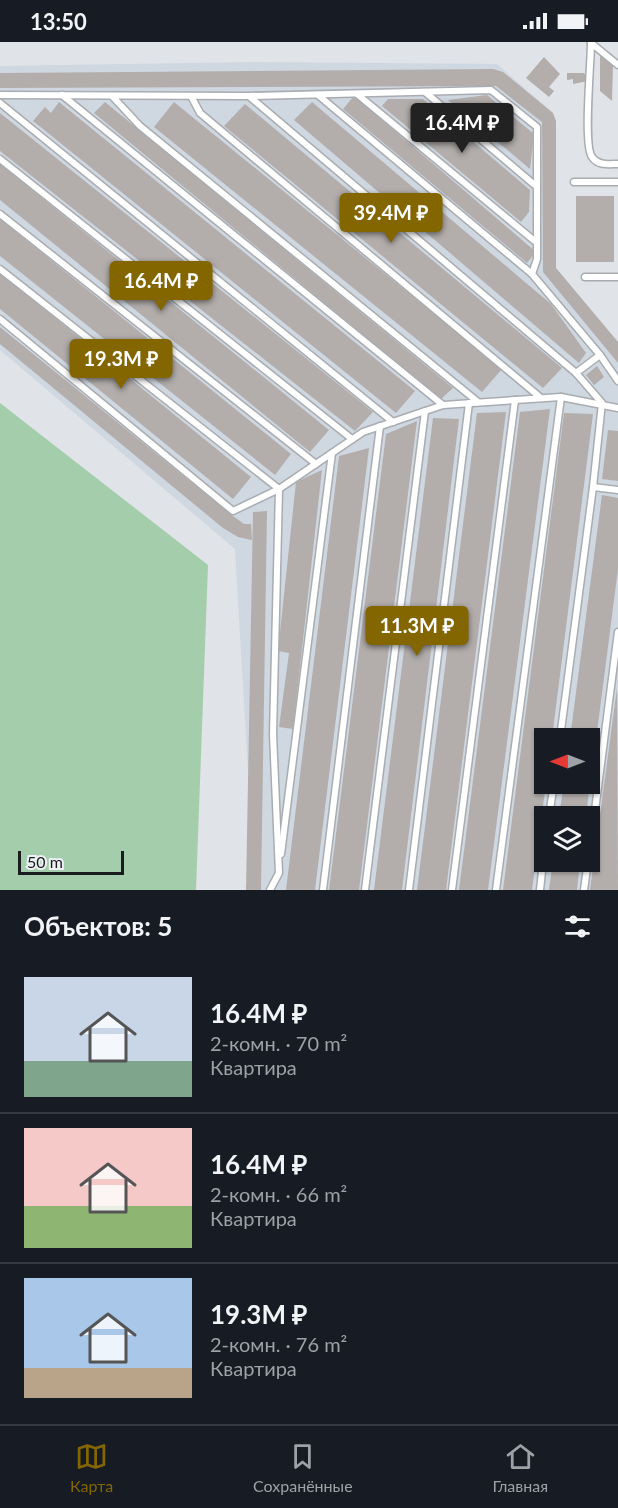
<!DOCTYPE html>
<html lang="ru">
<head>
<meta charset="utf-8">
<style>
  body { margin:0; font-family:Lato,sans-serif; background:#20242c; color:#f1f3f6; height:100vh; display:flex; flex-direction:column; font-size:22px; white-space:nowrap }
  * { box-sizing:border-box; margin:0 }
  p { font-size:20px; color:#9ea1a6 }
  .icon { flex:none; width:33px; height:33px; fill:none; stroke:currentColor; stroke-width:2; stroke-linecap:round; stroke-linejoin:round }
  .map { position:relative; height:848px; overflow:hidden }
  .details { display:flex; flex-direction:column; background:#171b24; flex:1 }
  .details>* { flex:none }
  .needle { width:39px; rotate:270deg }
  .controls { position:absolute; left:534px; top:686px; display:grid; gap:12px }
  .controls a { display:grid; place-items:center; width:66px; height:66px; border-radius:0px; background:#171b24; box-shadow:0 2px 4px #0004; font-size:30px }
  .scale { position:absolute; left:18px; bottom:15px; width:106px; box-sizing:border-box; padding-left:6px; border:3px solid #1b1c1d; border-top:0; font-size:16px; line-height:21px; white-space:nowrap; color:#1b1c1d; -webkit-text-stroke:4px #edf0f4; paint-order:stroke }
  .price { position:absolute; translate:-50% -51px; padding:0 14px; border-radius:6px; background:#836600; color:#fff; font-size:20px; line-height:39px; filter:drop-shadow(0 2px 3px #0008) }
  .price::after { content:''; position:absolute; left:50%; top:36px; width:18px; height:14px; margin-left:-9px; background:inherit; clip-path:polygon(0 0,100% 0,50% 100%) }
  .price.active { background:#222; color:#fff }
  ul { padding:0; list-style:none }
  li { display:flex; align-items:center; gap:18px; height:150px; padding:0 24px }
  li+li { border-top:2px solid #363941 }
  li span { display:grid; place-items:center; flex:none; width:168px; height:120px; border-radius:0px; color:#555 }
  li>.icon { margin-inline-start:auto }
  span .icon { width:72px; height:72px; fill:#fffc; stroke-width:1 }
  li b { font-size:26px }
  h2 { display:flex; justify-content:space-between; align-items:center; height:72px; padding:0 24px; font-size:26px }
  .status { display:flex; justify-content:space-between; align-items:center; height:42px; padding:0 30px; background:#171b24; direction:ltr }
  .status svg { height:16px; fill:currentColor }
  .tab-bar { display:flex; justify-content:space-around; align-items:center; height:84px; border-top:2px solid #363941; background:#171b24; font-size:16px; color:#9ea1a6 }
  .tab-bar a { display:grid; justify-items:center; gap:3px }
  .tab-bar .active { color:#836600 }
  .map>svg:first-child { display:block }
  .built { fill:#cfd7e1; fill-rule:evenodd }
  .green { fill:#a4cdab }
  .building { fill:#b3aeac }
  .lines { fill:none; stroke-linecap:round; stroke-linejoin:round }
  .service-casing { stroke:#a9acb0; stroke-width:9 }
  .service { stroke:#fff; stroke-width:6 }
</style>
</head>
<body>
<div class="status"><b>13:50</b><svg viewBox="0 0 49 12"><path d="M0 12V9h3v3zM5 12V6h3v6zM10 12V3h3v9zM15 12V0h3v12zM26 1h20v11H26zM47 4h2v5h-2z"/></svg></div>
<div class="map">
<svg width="618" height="848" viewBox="0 0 618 848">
  <rect width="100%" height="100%" fill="#e0e3e7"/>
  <path class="built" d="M254,20L497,22L553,71L556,79V226L618,300V848H255L235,507L0,308V24ZM544,696H590V741H544ZM544,774H590V819H544Z"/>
  <polygon class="green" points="0,361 208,523 196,848 0,848"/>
  <g class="building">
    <polygon points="600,12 613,22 612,59 600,49"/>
    <polygon points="544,15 560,32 549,45 554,49 549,55 526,36"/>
    <polygon points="493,27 503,30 553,71 556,79 556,226 618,300 618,321 543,230 542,80 496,44 0,46 0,31"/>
    <polygon points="567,31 583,31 588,33 588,39 573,42 573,37 567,38"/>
    <polygon points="487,53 534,92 530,127 448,58"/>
    <polygon points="354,54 536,210 527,221 343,67"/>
    <polygon points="388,57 423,57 530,148 529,170 521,180 382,64"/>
    <polygon points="59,60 415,349 396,371 33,79 45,65 51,71"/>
    <polygon points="105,60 453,346 441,357 94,71"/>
    <polygon points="174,60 502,327 482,350 154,85"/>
    <polygon points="312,60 551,262 586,311 579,321 294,78"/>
    <polygon points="245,62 562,326 543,346 224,84"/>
    <polygon points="0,71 373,370 355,389 0,109"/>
    <polygon points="0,122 329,388 310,410 0,158"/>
    <rect x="576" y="154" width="38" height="66"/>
    <polygon points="0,177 291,412 275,433 0,214"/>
    <polygon points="0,231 251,435 233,457 0,267"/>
    <polygon points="0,285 233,474 244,482 251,482 252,498 238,495 223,486 0,302"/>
    <polygon points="597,324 604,335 594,343 586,333"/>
    <polygon points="550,367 488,848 459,848 520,370"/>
    <polygon points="506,370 446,848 417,848 477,371"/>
    <polygon points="564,371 593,372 552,696 544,696 546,741 532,848 503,848"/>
    <polygon points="433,376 459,377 402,848 374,848"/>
    <polygon points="417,379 359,848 329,848 386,392"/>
    <polygon points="608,388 618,389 618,439 602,437"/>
    <polygon points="369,406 315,848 286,848 339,414"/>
    <polygon points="322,428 293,687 279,685 289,611 278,609 296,440"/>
    <polygon points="602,453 618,456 618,527 591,737 590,696 570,696"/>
    <polygon points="267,469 261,848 246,848 253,470"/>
    <polygon points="617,646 618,848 590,848"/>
    <polygon points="564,741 590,741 586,774 559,774"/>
    <polygon points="553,819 580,819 577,848 549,848"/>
  </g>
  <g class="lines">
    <defs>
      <g id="service">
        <path d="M591,1C591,21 583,103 592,115C598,124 609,122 618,122"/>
        <polyline points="591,1 618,23"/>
        <polyline points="425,50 537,145"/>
        <polyline points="357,52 537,201"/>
        <polyline points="0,53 249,54 491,48 537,85 537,217 532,232 600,313 618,339"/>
        <polyline points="62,53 443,363"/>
        <polyline points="318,53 532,232"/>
        <polyline points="112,54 140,84 478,360"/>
        <polyline points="191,54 200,71 541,356"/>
        <polyline points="250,55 576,331 602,361 593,445 560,696"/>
        <polyline points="0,61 393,380"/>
        <polyline points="0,117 352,397"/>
        <polyline points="574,140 618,140"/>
        <polyline points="0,172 316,422"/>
        <polyline points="0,227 279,447 273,692 279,831 270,848"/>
        <polyline points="585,235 618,235"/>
        <polyline points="0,277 233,469 279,447 363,390 443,363 561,355 618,366"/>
        <polyline points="576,331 600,313"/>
        <polyline points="593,445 618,448"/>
        <polyline points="549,774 554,741"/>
        <polyline points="590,807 618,590"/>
        <polyline points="281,812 332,411"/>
        <polyline points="323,848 380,384"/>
        <polyline points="365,848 425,369"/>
        <polyline points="409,848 469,361"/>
        <polyline points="452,848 515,358"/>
        <polyline points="496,848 561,355"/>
        <polyline points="540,848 544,810"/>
        <polyline points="584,848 588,819"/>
      </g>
    </defs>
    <use href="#service" class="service-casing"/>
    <use href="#service" class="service"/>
  </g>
</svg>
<div class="controls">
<a><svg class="needle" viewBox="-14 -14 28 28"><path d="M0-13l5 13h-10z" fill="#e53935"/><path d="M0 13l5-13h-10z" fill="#9ea1a6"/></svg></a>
<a><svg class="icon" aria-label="layers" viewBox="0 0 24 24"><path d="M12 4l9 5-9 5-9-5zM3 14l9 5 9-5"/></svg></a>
</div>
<div class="scale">50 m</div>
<b class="price active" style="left:462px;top:112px">16.4M ₽</b>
<b class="price" style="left:391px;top:202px">39.4M ₽</b>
<b class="price" style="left:161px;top:270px">16.4M ₽</b>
<b class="price" style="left:121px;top:348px">19.3M ₽</b>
<b class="price" style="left:417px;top:615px">11.3M ₽</b>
</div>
<section class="details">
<h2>Объектов: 5<svg class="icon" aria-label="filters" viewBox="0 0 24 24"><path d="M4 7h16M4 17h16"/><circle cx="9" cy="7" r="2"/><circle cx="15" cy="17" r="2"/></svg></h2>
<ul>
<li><span style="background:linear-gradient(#c9d6e8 70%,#7fa58c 0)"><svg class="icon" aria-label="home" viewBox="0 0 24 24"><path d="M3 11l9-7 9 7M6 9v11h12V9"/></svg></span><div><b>16.4M ₽</b><p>2-комн. · 70 m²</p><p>Квартира</p></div></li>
<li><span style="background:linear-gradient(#f6c9c9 65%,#8fb573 0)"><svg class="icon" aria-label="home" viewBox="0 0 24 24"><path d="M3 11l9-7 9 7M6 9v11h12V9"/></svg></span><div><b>16.4M ₽</b><p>2-комн. · 66 m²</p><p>Квартира</p></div></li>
<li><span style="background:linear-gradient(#a9c7e8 75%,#b9a48a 0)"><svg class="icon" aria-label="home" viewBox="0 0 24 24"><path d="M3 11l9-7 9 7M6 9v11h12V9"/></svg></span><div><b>19.3M ₽</b><p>2-комн. · 76 m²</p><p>Квартира</p></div></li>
</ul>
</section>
<nav class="tab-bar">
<a class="active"><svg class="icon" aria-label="map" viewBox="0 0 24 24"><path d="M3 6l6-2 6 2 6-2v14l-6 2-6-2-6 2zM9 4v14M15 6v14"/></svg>Карта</a>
<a><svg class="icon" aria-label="saved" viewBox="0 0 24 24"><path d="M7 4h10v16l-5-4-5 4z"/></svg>Сохранённые</a>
<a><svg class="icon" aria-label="home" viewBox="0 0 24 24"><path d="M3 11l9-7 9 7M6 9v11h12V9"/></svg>Главная</a>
</nav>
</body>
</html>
